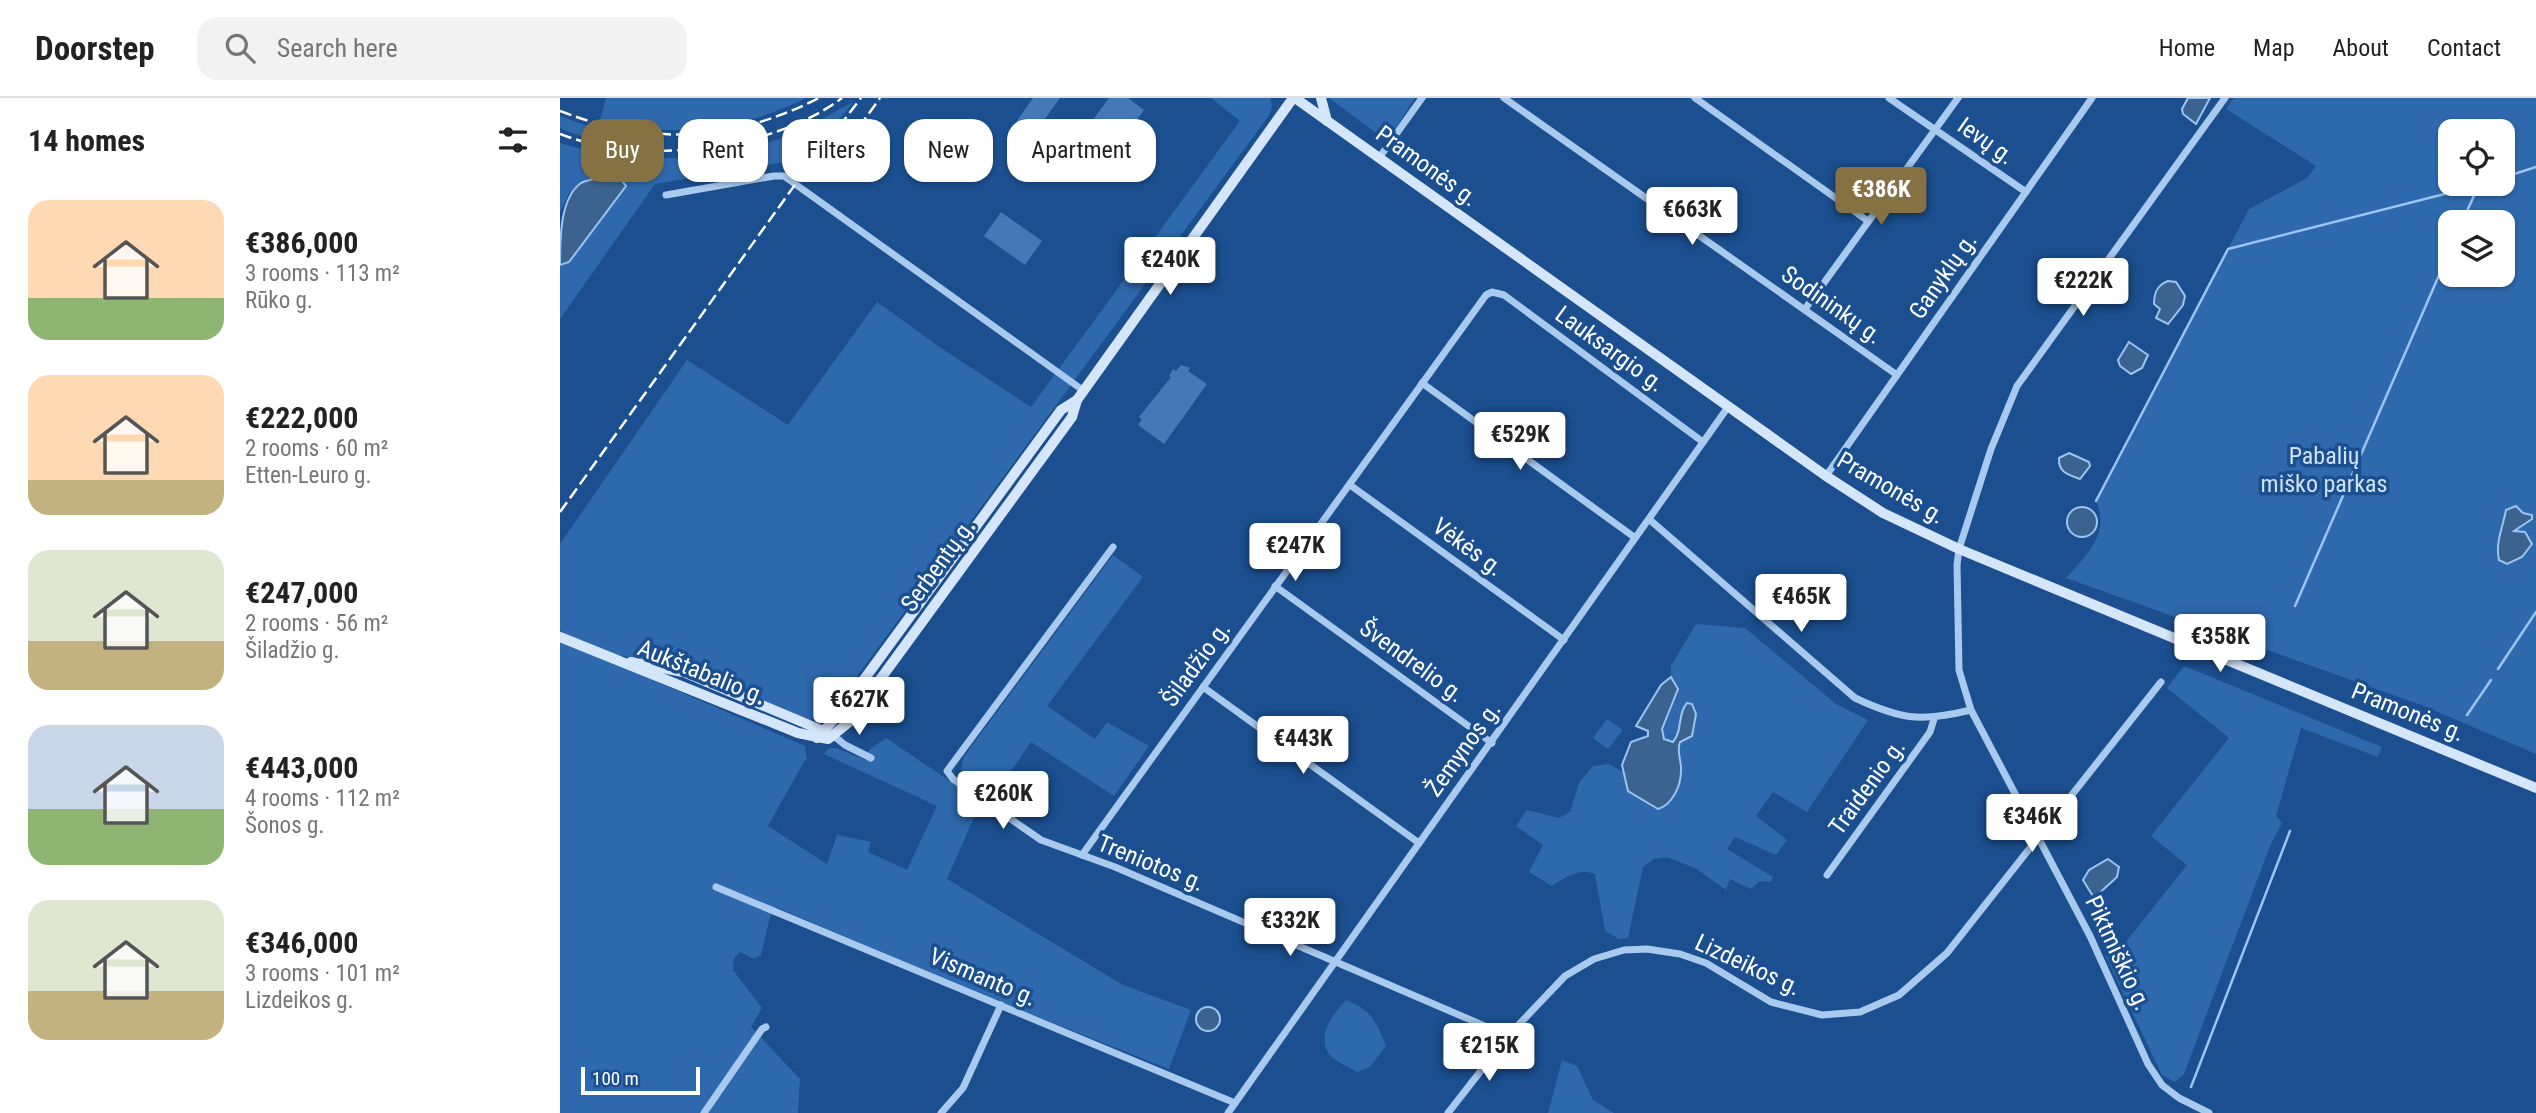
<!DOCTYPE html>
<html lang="en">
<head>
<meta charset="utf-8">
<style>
  body { margin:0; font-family:"Roboto Condensed",sans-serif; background:#f2f2f2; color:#222; height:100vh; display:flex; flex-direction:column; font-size:26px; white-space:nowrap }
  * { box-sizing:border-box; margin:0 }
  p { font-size:23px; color:#767676 }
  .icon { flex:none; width:38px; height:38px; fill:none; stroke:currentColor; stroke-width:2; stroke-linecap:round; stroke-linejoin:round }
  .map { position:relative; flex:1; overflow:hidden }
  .drawer { display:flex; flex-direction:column; background:#fff; width:560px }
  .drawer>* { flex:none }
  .top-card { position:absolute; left:21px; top:21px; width:665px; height:63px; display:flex; gap:14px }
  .tools { position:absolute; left:1878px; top:21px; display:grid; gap:14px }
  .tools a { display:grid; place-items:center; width:77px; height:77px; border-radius:14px; background:#fff; box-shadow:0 2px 5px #0004; font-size:35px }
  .scale { position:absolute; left:21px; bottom:18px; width:119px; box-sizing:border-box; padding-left:7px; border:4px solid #fff; border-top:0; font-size:19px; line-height:24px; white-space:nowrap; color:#fff; -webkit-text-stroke:5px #1b4f8f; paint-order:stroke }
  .price { position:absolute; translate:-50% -60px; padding:0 16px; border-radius:7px; background:#fff; color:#222; font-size:23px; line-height:46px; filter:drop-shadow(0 2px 4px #0008) }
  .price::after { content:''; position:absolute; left:50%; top:42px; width:21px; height:16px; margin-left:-10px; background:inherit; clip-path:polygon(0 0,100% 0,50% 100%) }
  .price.selected { background:#857141; color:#fff }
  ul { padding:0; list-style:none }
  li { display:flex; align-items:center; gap:21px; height:175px; padding:0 28px }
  li span { display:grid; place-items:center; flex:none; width:196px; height:140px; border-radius:21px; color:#555 }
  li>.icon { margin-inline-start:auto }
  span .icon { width:84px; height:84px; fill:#fffc; stroke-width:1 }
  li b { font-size:30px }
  h2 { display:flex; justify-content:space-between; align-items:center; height:84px; padding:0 28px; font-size:30px }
  .tag { padding:0 24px; border-radius:21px; background:#fff; box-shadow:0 2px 5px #0004; font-size:24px; line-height:63px }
  .tag.selected { background:#857141; color:#fff }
  header { display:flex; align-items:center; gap:42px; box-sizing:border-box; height:98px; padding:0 35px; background:#fff; border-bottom:2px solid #e0e0e0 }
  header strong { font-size:33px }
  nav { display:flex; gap:38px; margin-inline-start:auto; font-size:24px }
  .search { width:490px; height:63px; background:#f2f2f2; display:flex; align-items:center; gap:18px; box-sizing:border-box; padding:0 24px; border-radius:21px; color:#767676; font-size:26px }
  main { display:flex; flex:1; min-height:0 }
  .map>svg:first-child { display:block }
  .green { fill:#2e69ad; fill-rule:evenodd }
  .water { fill:#3c6290; stroke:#9cc4f0; stroke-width:2 }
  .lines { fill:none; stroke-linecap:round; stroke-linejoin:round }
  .stream { stroke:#9cc4f0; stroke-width:2.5 }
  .building { fill:#4478b7 }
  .street { stroke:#a9c9ee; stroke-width:7 }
  .secondary { stroke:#d6e6fa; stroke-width:10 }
  .rail { stroke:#fff; stroke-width:2.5; stroke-dasharray:12 5; stroke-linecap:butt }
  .labels { text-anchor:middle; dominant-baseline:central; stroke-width:7; stroke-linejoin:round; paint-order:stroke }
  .street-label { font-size:24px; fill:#fff; stroke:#1b4f8f }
  .park-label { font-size:24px; fill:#cfe3fa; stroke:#1b4f8f }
</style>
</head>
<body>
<header>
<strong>Doorstep</strong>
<div class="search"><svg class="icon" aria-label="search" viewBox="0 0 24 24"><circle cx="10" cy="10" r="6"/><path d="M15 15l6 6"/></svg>Search here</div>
<nav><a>Home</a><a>Map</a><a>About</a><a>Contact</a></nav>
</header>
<main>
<section class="drawer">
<h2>14 homes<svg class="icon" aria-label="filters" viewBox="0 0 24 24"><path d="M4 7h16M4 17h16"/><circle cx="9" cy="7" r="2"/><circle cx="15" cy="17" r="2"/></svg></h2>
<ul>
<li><span style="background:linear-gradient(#ffd9b3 70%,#8fb573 0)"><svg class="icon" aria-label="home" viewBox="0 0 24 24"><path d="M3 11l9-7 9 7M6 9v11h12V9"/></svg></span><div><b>€386,000</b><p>3 rooms · 113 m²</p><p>Rūko g.</p></div></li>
<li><span style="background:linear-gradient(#ffd9b3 75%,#c2b280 0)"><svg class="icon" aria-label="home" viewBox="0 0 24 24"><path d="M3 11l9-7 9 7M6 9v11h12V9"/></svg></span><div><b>€222,000</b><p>2 rooms · 60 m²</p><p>Etten-Leuro g.</p></div></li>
<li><span style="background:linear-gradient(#dfe7d0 65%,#c2b280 0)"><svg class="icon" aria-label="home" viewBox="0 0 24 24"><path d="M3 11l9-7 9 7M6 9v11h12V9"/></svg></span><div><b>€247,000</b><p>2 rooms · 56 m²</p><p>Šiladžio g.</p></div></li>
<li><span style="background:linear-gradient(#c9d6e8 60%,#8fb573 0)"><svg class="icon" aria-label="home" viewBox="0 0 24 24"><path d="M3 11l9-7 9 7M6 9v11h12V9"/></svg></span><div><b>€443,000</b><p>4 rooms · 112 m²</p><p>Šonos g.</p></div></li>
<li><span style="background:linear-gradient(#dfe7d0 65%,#c2b280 0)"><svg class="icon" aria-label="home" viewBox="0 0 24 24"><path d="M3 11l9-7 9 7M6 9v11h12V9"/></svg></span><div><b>€346,000</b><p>3 rooms · 101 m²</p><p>Lizdeikos g.</p></div></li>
</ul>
</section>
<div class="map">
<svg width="1976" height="1015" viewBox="0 0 1976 1015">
  <rect width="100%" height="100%" fill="#1b4f8f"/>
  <g class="green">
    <path d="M46,0H246C181,33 110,41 40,22Z"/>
    <polygon points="651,0 710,0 712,7 710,16 267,619 250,622 110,567 53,556 0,533 0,446 127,262 228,327 317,204 381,250 471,309 680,23"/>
    <polygon points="769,0 855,0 827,43"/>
    <path d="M1674,0H1976V656L1864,608L1506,480C1526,458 1551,434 1536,403L1689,111L1747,80L1756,68L1666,11ZM1890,33H1942V86H1890ZM1890,124H1942V177H1890Z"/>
    <path d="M293,4L244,67L237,62L95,86L0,221V167L9,164L10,93L0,114V45C77,69 172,65 246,30C262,22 277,12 293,4Z"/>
    <path d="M0,18L30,29L69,36L68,46C44,43 22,40 0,30Z"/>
    <polygon points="553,457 583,479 487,608 535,641 547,624 589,648 554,698 471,644 447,679 430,673 424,679 415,680 401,671 403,660"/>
    <path d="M1136,526L1185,530L1276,606L1308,622L1247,714L1213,694L1196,718L1227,742L1216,757L1175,739L1167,751L1213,779L1211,784L1200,783L1191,791L1170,781L1166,792L1137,771L1107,759L1094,761L1083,769L1068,840L1059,841L1045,833L1035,776C1018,770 1006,779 992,788L969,774L983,747L956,728L967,712L999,720L1010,714L1019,685L1033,668L1049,666L1063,674L1068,693L1115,696L1121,673L1117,651L1120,644L1132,638L1136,616L1122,611L1118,638L1113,644L1104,641L1102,631L1111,612L1114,581L1111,579V568Z"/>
    <polygon points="0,542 245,648 247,663 245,662 208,728 267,766 277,737 311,744 308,754 347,772 377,708 264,656 269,650 276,650 305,662 309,652 326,640 421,704 387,781 563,887 631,912 609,971 395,886 216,809 210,819 201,857 194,861 180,854 174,860 173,872 202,910 191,929 240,981 238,1015 0,1015"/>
    <polygon points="1624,568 1822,649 1818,659 1741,630 1716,718 1722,725 1710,748 1624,976 1615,984 1602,977 1545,857 1553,860 1627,767 1591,738 1669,640 1607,590"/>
    <polygon points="1047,621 1063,632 1048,651 1033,640"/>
    <path d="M786,902C812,912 816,924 826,948L810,969L797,974C789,969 774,963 769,956C756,937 774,915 786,902Z"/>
    <polygon points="1002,962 1017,968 1033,1002 1054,1015 988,1015"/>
  </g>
  <g class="water">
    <polygon points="1628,0 1650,0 1636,26 1623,16 1622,11"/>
    <path d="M49,78L60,80L66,88L9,164L0,167C0,140 0,100 21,85C29,81 40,80 49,78Z"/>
    <path d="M1608,183L1616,184L1625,198L1623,207L1608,226L1596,220L1600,211L1594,206C1594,195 1597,187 1608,183Z"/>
    <polygon points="1569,244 1588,257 1582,270 1571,276 1560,268 1558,262"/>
    <path d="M1509,355L1529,364L1530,368L1520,381C1508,377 1498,374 1499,360Z"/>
    <path d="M1956,408L1963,415L1972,417V421L1954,433L1965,434L1972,446L1962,459L1947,466L1939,462C1935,445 1943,429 1946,412Z"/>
    <circle cx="1522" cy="424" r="15"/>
    <path d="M1111,579L1118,591L1102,631L1104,641L1113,644C1123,633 1117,616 1127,605L1132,606L1136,616L1132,638L1120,644C1116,655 1122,663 1121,673C1121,688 1112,707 1098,711L1068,693L1062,667L1071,644L1088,638V633L1076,628L1101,587Z"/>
    <polygon points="1548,761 1559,769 1557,779 1534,800 1523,782 1529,772"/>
    <circle cx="648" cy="921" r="12"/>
  </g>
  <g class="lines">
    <g class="stream">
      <polyline points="1942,80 1976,69"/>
      <polyline points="1902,124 1918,89"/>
      <polyline points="1536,403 1668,151 1924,86"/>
      <polyline points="1735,508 1890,152"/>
      <polyline points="1938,571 1976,514"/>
      <polyline points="1907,617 1931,582"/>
      <polyline points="1631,989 1730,733"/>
    </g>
  </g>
  <g class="building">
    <polygon points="473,0 500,0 469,43 452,30"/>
    <polygon points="549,0 568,0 584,12 543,68 514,47"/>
    <polygon points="441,114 482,143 465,167 424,138"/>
    <polygon points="621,267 630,270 628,273 647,286 604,346 578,327 582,321 579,319 611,279 609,278 613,271 616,273"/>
  </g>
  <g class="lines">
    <g class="street">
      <polyline points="944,0 1337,277"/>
      <polyline points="1135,0 1308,123"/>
      <polyline points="1329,0 1466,94"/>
      <polyline points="819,60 862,0"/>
      <polyline points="106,97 214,78 224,78 524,293"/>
      <polyline points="1245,211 1398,0"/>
      <polyline points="862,285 1074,439"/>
      <polyline points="1266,378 1532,0"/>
      <polyline points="790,387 1004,542"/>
      <path d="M1090,422L1295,600C1342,622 1361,624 1411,612"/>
      <polyline points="553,449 387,673 393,681 481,742 555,769 948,938"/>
      <polyline points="715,488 932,645"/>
      <polyline points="643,589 859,745"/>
      <polyline points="274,638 285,647 311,660"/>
      <polyline points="522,757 926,197 932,194 944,197 1143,344"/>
      <polyline points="1267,777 1370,634 1374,621"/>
      <polyline points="156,789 675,1005"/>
      <polyline points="144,1015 202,931 206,929"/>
      <polyline points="381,1015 403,990 441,907"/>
      <polyline points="668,1015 1168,309"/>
      <polyline points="888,1015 948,938 1005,878 1034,861 1064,852 1087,851 1120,856 1146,865 1211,904 1262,917 1300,914 1339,897 1387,855 1601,584"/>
      <polyline points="1649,1015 1619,1000 1602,987 1588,966 1530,838 1411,612 1399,572 1397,467 1399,451 1431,351 1457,288 1665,0"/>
    </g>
    <g class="secondary">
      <polyline points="735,0 1266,378 1323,415 1399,451 1976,690"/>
      <polyline points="761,0 767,23"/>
      <polyline points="0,539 238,635 268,641 289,624 512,319 517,302 733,0"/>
      <polyline points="71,564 123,574 266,634"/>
      <polyline points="257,640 278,617 501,312 517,302"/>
    </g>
    <g class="rail">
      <path d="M0,13C91,48 172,44 259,0"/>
      <path d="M0,36C81,68 212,53 282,0"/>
      <polyline points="289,43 320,0"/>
      <polyline points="0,414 247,70 301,0"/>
    </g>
  </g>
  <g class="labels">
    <g class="street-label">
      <text transform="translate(1426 43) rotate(35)">Ievų g.</text>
      <text transform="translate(867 68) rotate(36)">Pramonės g.</text>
      <text transform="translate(1383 178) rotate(-55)">Ganyklų g.</text>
      <text transform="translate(1272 207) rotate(35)">Sodininkų g.</text>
      <text transform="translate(1050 251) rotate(36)">Lauksargio g.</text>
      <text transform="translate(1331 390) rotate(30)">Pramonės g.</text>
      <text transform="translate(908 449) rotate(36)">Vėkės g.</text>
      <text transform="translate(378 467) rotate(-54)">Serbentų g.</text>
      <text transform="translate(852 563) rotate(36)">Švendrelio g.</text>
      <text transform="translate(636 566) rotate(-54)">Šiladžio g.</text>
      <text transform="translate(142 574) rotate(22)">Aukštabalio g.</text>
      <text transform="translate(1848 614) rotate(22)">Pramonės g.</text>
      <text transform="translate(903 651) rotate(-54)">Žemynos g.</text>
      <text transform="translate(1307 689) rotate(-54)">Traidenio g.</text>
      <text transform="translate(591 765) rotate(22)">Treniotos g.</text>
      <text transform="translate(1558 855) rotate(65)">Piktmiškio g.</text>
      <text transform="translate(1188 867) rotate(25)">Lizdeikos g.</text>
      <text transform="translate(423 879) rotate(23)">Vismanto g.</text>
    </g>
    <g class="park-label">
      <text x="1764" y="358">Pabalių<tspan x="1764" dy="28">miško parkas</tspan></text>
    </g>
  </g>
</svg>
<div class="tools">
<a><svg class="icon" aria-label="locate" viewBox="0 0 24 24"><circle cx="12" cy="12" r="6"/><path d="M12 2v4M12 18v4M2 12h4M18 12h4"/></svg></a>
<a><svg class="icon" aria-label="layers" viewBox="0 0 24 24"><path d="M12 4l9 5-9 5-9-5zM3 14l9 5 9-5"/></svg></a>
</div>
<div class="scale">100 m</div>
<b class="price selected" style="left:1321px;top:129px">€386K</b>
<b class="price" style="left:1132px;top:149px">€663K</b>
<b class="price" style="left:610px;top:199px">€240K</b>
<b class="price" style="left:1523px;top:220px">€222K</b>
<b class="price" style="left:960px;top:374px">€529K</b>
<b class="price" style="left:735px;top:485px">€247K</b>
<b class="price" style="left:1241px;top:536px">€465K</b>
<b class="price" style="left:1660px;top:576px">€358K</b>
<b class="price" style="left:299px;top:639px">€627K</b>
<b class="price" style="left:743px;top:678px">€443K</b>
<b class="price" style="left:443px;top:733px">€260K</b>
<b class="price" style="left:1472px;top:756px">€346K</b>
<b class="price" style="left:730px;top:860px">€332K</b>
<b class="price" style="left:929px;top:985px">€215K</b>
<div class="top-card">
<a class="tag selected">Buy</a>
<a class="tag">Rent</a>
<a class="tag">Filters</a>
<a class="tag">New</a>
<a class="tag">Apartment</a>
</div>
</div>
</main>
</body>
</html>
